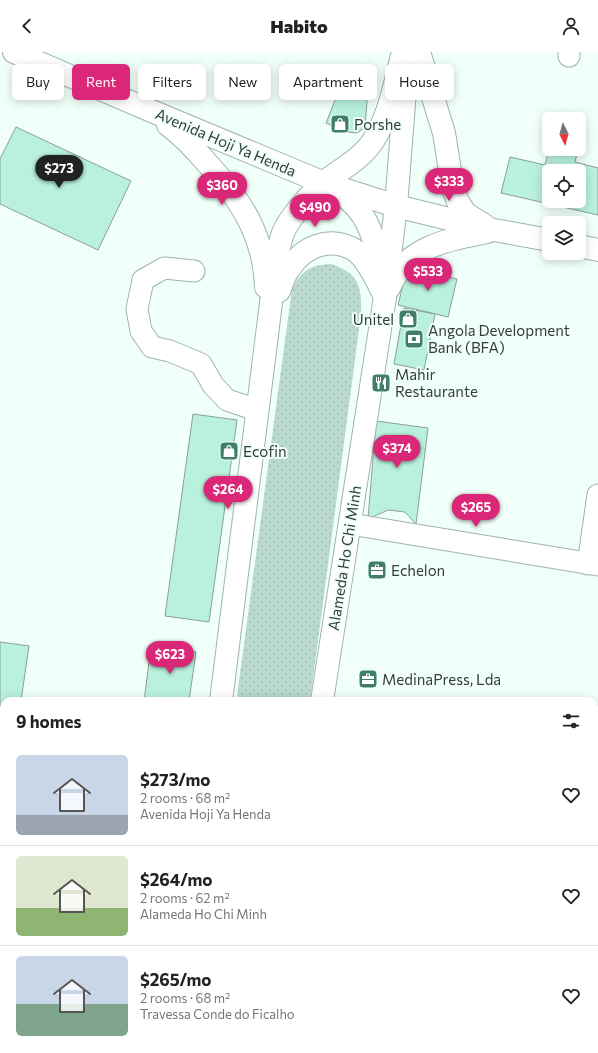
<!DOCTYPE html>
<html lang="en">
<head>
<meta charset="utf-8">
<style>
  body { margin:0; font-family:Commissioner,sans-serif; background:#f6f6f6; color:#222; height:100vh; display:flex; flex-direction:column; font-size:15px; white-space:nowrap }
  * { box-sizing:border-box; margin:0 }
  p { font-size:13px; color:#767676 }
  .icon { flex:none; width:22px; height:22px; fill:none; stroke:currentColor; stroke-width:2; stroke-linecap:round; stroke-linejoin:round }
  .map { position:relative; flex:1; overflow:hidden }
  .panel { position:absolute; left:0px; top:645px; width:598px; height:356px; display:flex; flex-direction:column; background:#fff; border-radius:12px 12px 0 0; box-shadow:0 2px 10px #0003 }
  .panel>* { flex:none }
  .banner { position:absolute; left:12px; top:12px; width:574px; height:36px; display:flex; gap:8px }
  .needle { width:26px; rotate:174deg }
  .tools { position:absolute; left:542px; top:60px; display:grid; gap:8px }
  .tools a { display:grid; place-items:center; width:44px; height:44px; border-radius:6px; background:#fff; box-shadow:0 2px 10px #0003; font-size:20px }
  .price { position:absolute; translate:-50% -34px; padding:0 9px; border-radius:14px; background:#db2777; color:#fff; font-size:13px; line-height:26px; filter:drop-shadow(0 1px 2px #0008) }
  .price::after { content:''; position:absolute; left:50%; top:24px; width:12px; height:9px; margin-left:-6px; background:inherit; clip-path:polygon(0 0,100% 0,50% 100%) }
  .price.on { background:#222; color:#fff }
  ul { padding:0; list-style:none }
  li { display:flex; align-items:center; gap:12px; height:100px; padding:0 16px }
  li+li { border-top:1px solid #e0e0e0 }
  li span { display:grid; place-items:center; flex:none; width:112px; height:80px; border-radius:6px; color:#555 }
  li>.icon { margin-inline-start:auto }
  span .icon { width:48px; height:48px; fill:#fffc; stroke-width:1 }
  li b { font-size:17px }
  h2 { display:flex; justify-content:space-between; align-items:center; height:48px; padding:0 16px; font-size:17px }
  .tag { padding:0 14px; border-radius:6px; background:#fff; box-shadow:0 2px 10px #0003; font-size:14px; line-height:36px }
  .tag.on { background:#db2777; color:#fff }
  header { display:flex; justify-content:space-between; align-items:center; height:52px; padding:0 16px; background:#fff; font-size:18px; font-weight:800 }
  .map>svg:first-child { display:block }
  .park { fill:url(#park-dots) }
  .building { fill:#b9f1dd; stroke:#8aa098; fill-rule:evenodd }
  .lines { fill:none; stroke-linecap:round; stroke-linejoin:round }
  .minor-casing { stroke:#9eb5ac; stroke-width:23 }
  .major-casing { stroke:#9eb5ac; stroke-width:24 }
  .minor { stroke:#fff; stroke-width:21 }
  .major { stroke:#fff; stroke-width:22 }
  .labels { text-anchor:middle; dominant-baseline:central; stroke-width:4; stroke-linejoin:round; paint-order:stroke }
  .poi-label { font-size:15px; fill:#343e3a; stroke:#f1fff9; text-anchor:start }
  .street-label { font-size:15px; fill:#343e3a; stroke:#f1fff9 }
</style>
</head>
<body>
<header><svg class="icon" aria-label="back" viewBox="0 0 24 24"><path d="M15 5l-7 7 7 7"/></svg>Habito<svg class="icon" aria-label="person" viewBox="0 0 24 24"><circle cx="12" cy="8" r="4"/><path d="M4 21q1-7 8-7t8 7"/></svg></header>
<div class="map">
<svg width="598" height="1001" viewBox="0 0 598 1001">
  <defs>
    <pattern id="park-dots" width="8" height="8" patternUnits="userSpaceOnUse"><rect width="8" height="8" fill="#badace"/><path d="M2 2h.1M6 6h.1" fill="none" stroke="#a0bcb2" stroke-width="1.8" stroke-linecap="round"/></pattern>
  </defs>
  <rect width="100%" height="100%" fill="#f1fff9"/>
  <g class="park">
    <path d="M331,212C359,221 362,235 361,262L310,649H239L237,644L292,237C301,219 310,213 331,212Z"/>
    <rect x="187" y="997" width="73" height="4"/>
  </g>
  <g class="building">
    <polygon points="346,21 369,24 365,75 357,81 347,80 326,71"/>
    <polygon points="16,75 131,129 98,198 0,152 0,107"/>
    <path d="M549,97H578L575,110L598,116V163L501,141L510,105L545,113ZM549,119H579V149H549Z"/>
    <polygon points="407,216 457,227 448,265 398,253"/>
    <polygon points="404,256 435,262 424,318 394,312"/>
    <polygon points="193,362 237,368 209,570 165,564"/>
    <polygon points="376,369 428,376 416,472 405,460 388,458 368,467"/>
    <polygon points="0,590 29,594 21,649 4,649 4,684 0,683"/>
    <polygon points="151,595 196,600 189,649 144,649"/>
    <polygon points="79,997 131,997 130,1001 79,1001"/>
  </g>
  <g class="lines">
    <defs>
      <g id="minor">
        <polyline points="569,4 569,0"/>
        <polyline points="194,219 164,216 143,228 137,257 141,279 152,295 170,299 201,312 213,333 227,348 257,358"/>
        <polyline points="350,472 598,513"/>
        <polyline points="588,512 598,443"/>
        <polyline points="0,726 4,726"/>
        <polyline points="0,966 4,966"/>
      </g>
      <g id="major">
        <polyline points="14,0 142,55 324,131 396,154 494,178 549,188"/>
        <polyline points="419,0 444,81 453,137 458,150 466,162 484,173"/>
        <path d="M168,73C183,84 195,97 207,111C241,148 264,183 266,235"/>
        <path d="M337,139C371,160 375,190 382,226"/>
        <polyline points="579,194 598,198"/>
        <path d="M389,236C407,194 447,188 487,180"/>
        <path d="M279,239C282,232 284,223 289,217C303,195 328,184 353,197C367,205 378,231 385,245"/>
        <path d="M221,649L273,235C275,217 277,198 283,181C290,164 313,139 327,128C343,116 362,106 373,89C390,63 395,29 403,0"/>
        <polyline points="322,649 385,245 396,154 406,26"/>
        <polyline points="594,808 598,808"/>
        <polyline points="178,1001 178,997"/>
        <polyline points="277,1001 277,997"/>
      </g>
    </defs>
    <use href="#minor" class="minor-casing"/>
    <use href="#major" class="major-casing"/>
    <use href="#minor" class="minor"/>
    <use href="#major" class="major"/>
  </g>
  <defs>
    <symbol id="shop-square" viewBox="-11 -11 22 22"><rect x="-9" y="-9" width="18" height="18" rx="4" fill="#407e6a" stroke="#f1fff9"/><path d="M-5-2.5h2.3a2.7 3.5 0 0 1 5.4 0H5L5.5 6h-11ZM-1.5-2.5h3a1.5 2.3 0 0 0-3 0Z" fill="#fff"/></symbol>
    <symbol id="bank-square" viewBox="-11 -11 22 22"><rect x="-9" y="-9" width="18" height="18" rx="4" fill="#407e6a" stroke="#f1fff9"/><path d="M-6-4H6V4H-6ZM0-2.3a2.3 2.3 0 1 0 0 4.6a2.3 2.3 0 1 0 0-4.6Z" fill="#fff"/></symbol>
    <symbol id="restaurant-square" viewBox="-11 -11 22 22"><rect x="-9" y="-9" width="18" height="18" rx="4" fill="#407e6a" stroke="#f1fff9"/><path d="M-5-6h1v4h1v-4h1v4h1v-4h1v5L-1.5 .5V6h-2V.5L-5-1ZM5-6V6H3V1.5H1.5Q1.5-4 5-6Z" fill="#fff"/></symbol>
    <symbol id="office-square" viewBox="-11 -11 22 22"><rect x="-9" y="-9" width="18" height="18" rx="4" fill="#407e6a" stroke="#f1fff9"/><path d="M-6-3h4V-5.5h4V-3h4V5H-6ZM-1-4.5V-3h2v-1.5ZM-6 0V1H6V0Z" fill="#fff"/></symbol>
  </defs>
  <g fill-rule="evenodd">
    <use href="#shop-square" x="329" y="61" width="22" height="22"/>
    <use href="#shop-square" x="397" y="256" width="22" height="22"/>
    <use href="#bank-square" x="403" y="276" width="22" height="22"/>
    <use href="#restaurant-square" x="370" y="320" width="22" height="22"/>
    <use href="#shop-square" x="218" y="388" width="22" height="22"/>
    <use href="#office-square" x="366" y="507" width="22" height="22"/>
    <use href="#office-square" x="357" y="616" width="22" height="22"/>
  </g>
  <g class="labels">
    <g class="poi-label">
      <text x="354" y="72">Porshe</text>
      <text x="394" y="267" text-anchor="end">Unitel</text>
      <text x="428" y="278">Angola Development<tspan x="428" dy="17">Bank (BFA)</tspan></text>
      <text x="395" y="322">Mahir<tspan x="395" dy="17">Restaurante</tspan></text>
      <text x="243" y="399">Ecofin</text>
      <text x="391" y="518">Echelon</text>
      <text x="382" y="627">MedinaPress, Lda</text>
    </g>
    <g class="street-label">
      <text transform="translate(226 90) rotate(23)">Avenida Hoji Ya Henda</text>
      <text transform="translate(344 506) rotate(-81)">Alameda Ho Chi Minh</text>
    </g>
  </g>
</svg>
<div class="tools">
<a><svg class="needle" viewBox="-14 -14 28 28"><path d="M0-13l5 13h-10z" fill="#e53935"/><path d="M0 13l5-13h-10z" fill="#767676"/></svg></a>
<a><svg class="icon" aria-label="locate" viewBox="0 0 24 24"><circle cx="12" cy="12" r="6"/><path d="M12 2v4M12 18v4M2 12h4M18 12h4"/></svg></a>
<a><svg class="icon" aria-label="layers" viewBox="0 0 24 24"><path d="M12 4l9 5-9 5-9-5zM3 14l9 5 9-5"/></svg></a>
</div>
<b class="price on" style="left:59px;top:137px">$273</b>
<b class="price" style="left:449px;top:150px">$333</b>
<b class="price" style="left:222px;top:154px">$360</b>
<b class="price" style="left:315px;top:176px">$490</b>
<b class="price" style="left:428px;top:240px">$533</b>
<b class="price" style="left:397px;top:417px">$374</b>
<b class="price" style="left:228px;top:458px">$264</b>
<b class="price" style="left:476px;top:476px">$265</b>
<b class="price" style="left:170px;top:623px">$623</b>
<div class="banner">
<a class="tag">Buy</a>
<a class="tag on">Rent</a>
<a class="tag">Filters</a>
<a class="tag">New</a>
<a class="tag">Apartment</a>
<a class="tag">House</a>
</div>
<section class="panel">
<h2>9 homes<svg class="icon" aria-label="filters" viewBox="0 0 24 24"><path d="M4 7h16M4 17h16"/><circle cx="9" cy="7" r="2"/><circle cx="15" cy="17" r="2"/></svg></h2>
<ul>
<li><span style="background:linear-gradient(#c9d6e8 75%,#9aa5b1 0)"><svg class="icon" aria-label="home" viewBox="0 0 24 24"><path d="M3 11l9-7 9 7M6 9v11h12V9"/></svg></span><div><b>$273/mo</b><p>2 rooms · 68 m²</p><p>Avenida Hoji Ya Henda</p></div><svg class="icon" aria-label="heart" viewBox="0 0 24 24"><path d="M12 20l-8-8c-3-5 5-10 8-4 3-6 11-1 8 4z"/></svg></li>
<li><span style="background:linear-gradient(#dfe7d0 65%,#8fb573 0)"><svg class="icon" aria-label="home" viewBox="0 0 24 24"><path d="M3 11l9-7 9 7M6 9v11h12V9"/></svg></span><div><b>$264/mo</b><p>2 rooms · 62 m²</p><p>Alameda Ho Chi Minh</p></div><svg class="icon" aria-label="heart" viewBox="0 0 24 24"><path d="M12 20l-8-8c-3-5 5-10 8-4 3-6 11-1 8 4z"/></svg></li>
<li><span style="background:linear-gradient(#c9d6e8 60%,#7fa58c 0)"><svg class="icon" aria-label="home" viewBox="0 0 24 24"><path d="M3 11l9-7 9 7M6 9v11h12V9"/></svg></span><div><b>$265/mo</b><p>2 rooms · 68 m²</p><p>Travessa Conde do Ficalho</p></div><svg class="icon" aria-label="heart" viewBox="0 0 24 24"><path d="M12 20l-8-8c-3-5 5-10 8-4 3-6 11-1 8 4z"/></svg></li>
</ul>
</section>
</div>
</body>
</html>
